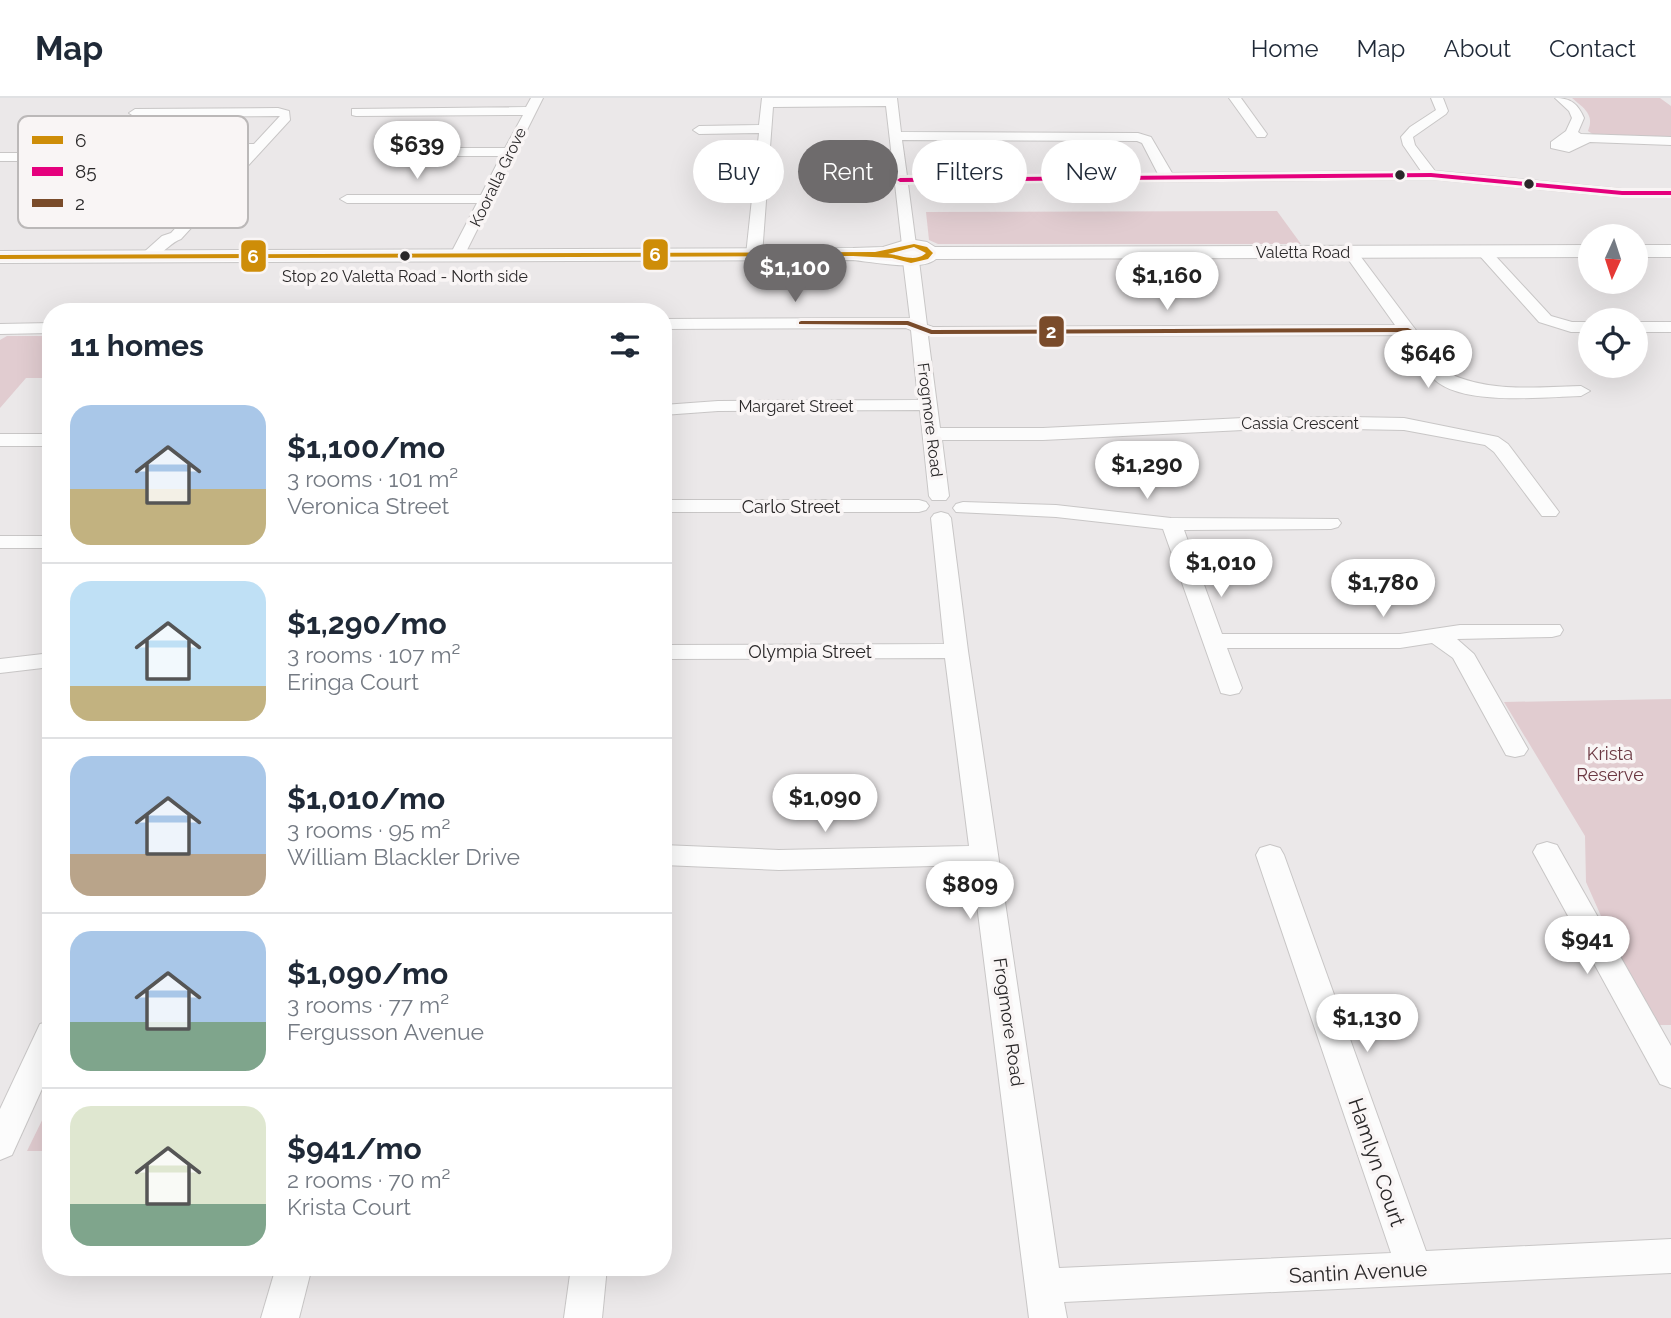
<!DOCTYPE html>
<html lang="en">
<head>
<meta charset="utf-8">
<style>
  body { margin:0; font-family:Raleway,sans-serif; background:#f2f2f3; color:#1f2937; height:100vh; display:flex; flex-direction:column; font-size:26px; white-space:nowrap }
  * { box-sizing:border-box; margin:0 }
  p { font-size:23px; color:#747a83 }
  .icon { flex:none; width:38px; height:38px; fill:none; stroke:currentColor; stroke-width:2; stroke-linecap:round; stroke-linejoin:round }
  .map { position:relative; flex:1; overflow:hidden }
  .drawer { position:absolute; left:42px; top:205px; width:630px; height:973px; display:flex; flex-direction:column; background:#fff; border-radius:28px; box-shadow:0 7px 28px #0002 }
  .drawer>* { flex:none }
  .top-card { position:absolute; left:693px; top:42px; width:665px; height:63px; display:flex; gap:14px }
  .needle { width:46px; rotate:183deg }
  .fabs { position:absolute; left:1578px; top:126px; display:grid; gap:14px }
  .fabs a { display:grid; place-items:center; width:70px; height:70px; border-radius:50%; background:#fff; box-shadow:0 7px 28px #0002; font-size:35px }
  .price { position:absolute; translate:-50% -60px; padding:0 16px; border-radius:24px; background:#fff; color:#222; font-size:23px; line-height:46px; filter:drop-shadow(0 2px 4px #0008) }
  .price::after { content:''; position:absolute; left:50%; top:42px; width:21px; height:16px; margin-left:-10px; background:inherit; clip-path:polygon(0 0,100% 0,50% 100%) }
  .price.current { background:#6e6b6c; color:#fff }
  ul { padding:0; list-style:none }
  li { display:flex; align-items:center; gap:21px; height:175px; padding:0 28px }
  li+li { border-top:2px solid #e0e1e3 }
  li span { display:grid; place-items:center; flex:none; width:196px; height:140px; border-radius:21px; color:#555 }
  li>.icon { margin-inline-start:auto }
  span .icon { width:84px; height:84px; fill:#fffc; stroke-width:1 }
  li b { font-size:30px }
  h2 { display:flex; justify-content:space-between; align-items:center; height:84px; padding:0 28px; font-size:30px }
  .pill { padding:0 24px; border-radius:32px; background:#fff; box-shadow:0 7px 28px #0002; font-size:24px; line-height:63px }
  .pill.current { background:#6e6b6c; color:#fff }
  header { display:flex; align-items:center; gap:42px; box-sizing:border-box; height:98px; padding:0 35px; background:#fff; border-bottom:2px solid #e0e1e3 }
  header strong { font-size:33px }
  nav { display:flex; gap:38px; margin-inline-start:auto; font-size:24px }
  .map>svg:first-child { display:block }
  .green { fill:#e1ccd0 }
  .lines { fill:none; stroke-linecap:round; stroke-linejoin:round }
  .street-casing { stroke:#c8c6c6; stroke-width:2 }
  .secondary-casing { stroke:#c8c6c6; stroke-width:2 }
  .street { fill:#fcfcfc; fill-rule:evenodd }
  .secondary { fill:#fcfcfc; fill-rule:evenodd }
  .bus-1-casing { stroke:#f9f5f5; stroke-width:6 }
  .bus-2-casing { stroke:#f9f5f5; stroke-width:6 }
  .bus-3-casing { stroke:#f9f5f5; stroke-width:6 }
  .bus-1 { fill:#ce8d08; fill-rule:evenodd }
  .bus-2 { fill:#e5007d; fill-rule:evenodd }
  .bus-3 { fill:#7a4b2a; fill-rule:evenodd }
  .bus-dot { fill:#2a2829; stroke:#f9f5f5; stroke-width:2.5 }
  .labels { text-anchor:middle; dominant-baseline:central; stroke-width:7; stroke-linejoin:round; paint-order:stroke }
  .far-street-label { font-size:16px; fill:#2a2829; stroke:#f9f5f5 }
  .bus-label { font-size:16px; fill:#2a2829; stroke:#f9f5f5 }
  .street-label { font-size:18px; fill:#2a2829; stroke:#f9f5f5 }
  .park-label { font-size:18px; fill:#6b3842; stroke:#f9f5f5 }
  .near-street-label { font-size:21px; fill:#2a2829; stroke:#f9f5f5 }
  .key { fill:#f9f5f5; stroke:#bbb8b8; stroke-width:2 }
  .key-label { font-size:19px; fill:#2a2829 }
  .line-badge { stroke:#f9f5f5; stroke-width:2.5 }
  .badge-label { font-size:19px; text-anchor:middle; font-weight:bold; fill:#fff }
</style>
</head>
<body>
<header>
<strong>Map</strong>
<nav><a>Home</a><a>Map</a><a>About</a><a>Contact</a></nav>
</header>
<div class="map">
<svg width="1671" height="1220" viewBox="0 0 1671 1220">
  <rect width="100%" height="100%" fill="#ebe8e9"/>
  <g class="green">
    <path d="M1572,0H1660L1671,8V39L1594,37L1588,33C1595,17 1584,10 1572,0Z"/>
    <polygon points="1277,113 1301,146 938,146 929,142 926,114"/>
    <polygon points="7,238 51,238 51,280 26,280 0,310 0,242"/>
    <polygon points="1671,601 1671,927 1649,927 1586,784 1585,738 1504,604"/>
    <polygon points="51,1004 51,1053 27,1053"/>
  </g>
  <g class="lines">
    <defs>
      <g id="street">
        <polygon points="531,0 543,0 463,160 453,160 450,157 477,105 347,105 340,101 347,97 481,97 501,58 384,58 378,54 384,50 505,50 523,17 356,18 352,17 352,11 526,9"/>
        <path d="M762,0H897L901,34L1138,35L1151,39L1172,75L1421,73L1403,47L1401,39L1410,29L1436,12L1431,0H1443L1448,13L1446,16L1413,39L1415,47L1435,73L1622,91H1671V99H1622L1431,81L908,86L916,147L909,151L902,147L886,8L773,9L762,157L754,162L746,157L759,35L699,36L693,32L699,28L759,27ZM902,42L1137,43L1142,45L1158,76L907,78Z"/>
        <polygon points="1229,0 1241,0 1267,36 1265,39 1257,39"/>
        <path d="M1555,0C1571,0 1578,6 1584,20L1578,34L1581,36L1671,39V47L1590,44L1569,54L1551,50V44L1566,33L1572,20L1569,13Z"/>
        <path d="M278,10L289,13L290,22L181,141C167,146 158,164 143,161L140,158L143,155L162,138L171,135L228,73L80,78V72L100,54L33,63H0V55H33L103,46H254L280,18L135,19L129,15L135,11ZM115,54H247L236,65L98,71Z"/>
        <path d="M1350,150L1355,151L1448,275C1490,295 1536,289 1581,288L1590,293L1581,298C1545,299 1463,308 1435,282C1422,270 1413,251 1403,237L928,238L940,330H1043L1243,320L1350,319L1404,320L1498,339L1508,346L1559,414L1556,418H1542L1494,354L1485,347L1404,332L1350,331L1243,332L1043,342H942L949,398L946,402H932L929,398L920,312L718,313L663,317V307L718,303L918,302L911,232L906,230L663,231V221L910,220L903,163L911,158L919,163L927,227L933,229L1395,227L1343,154Z"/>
        <polygon points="1484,150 1489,151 1551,218 1572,224 1591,224 1591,234 1571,234 1539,224 1479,157 1477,154"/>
        <rect x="1636" y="224" width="35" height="10"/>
        <polygon points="51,225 51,235 0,236 0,226"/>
        <rect x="0" y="336" width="51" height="12"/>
        <polygon points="663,402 919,402 926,404 929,408 926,412 919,414 663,414"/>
        <polygon points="963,404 1056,407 1171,420 1338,421 1341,425 1338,429 1331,431 1184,432 1222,536 1400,536 1460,527 1560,527 1563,532 1560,537 1552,539 1457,541 1474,556 1528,651 1524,657 1515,659 1506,657 1453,560 1432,545 1400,550 1227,550 1242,590 1239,595 1230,597 1221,595 1163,431 1056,419 956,414 953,410 956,406"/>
        <polygon points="941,414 948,416 951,420 968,553 1059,1170 1391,1155 1256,757 1260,750 1270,747 1280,750 1284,757 1426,1153 1671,1141 1671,1175 1064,1204 1067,1220 1029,1220 972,767 779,772 663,767 663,747 779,752 969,748 945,560 663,561 663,547 944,546 931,420 934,416"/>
        <rect x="0" y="438" width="51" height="12"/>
        <polygon points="51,555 51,569 0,575 0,561"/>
        <polygon points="1547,744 1557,747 1671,948 1671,990 1660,986 1533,754 1537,747"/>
        <polygon points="51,923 51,971 12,1057 0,1062 0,1011 40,926"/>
        <polygon points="276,1169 312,1169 299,1220 261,1220"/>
        <polygon points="571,1169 607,1169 602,1220 564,1220"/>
      </g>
      <g id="secondary">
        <path d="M909,141L927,144L935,149L1591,147V159L936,161C921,174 874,164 853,162L0,165V153L853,150L883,149Z"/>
        <rect x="1636" y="147" width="35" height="12"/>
      </g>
    </defs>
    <use href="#street" class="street-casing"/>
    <use href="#secondary" class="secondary-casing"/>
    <use href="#street" class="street"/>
    <use href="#secondary" class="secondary"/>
    <defs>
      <path id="bus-1" d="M914,146L927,149L933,155L928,161L911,165L892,160L853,158L0,161V157L875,154ZM914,149L926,155C915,165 902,157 888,156Z"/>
      <polygon id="bus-2" points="1431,75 1622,93 1671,93 1671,97 1622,97 1431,79 900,84 897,82 900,80"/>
      <polygon id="bus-3" points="801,223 908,223 932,232 1408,230 1412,232 1408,234 931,236 907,227 799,226 799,224"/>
    </defs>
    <use href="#bus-1" class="bus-1-casing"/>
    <use href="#bus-2" class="bus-2-casing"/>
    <use href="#bus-3" class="bus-3-casing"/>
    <use href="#bus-1" class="bus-1"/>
    <use href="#bus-2" class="bus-2"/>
    <use href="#bus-3" class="bus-3"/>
  </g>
  <g class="bus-dot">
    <circle cx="1400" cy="77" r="6"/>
    <circle cx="1529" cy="86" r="6"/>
    <circle cx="405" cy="158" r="6"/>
  </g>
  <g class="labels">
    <g class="far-street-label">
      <text transform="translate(498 79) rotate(-64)">Kooralla Grove</text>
      <text x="1303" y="154">Valetta Road</text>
      <text x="796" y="308">Margaret Street</text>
      <text transform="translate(930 322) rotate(83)">Frogmore Road</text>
      <text x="1300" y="325">Cassia Crescent</text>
    </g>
    <g class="bus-label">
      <text x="405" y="178">Stop 20 Valetta Road - North side</text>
    </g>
    <g class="street-label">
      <text x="791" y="408">Carlo Street</text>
      <text x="810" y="553">Olympia Street</text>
      <text transform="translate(1009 924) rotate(82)">Frogmore Road</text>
    </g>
    <g class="park-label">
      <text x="1610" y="655">Krista<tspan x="1610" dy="21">Reserve</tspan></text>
    </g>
    <g class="near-street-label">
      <text transform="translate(1377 1064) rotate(71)">Hamlyn Court</text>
      <text transform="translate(1358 1174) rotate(-3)">Santin Avenue</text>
    </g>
  </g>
  <rect x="18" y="18" width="230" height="112" rx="10" class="key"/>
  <rect x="32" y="38" width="31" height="8" fill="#ce8d08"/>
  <rect x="32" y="69" width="31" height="9" fill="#e5007d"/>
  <rect x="32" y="101" width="31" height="8" fill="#7a4b2a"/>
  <g class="key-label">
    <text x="75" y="49">6</text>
    <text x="75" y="80">85</text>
    <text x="75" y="112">2</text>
  </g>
  <g class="line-badge">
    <rect x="642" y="140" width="27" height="33" rx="7" fill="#ce8d08"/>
    <rect x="240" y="141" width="27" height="34" rx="7" fill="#ce8d08"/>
    <rect x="1038" y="217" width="27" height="33" rx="7" fill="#7a4b2a"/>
  </g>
  <g class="badge-label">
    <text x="655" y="163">6</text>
    <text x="253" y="165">6</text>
    <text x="1051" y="240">2</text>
  </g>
</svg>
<div class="fabs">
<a><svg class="needle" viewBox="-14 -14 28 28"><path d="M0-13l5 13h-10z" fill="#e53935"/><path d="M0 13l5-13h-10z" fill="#747a83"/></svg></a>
<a><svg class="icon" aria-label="locate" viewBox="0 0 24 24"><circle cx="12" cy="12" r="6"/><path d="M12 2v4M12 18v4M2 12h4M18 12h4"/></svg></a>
</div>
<b class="price" style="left:417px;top:83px">$639</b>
<b class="price current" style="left:795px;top:206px">$1,100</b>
<b class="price" style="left:1167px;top:214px">$1,160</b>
<b class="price" style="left:1428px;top:292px">$646</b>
<b class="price" style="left:1147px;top:403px">$1,290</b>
<b class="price" style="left:1221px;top:501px">$1,010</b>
<b class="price" style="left:1383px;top:521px">$1,780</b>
<b class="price" style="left:825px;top:736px">$1,090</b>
<b class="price" style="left:970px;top:823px">$809</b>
<b class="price" style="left:1587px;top:878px">$941</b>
<b class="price" style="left:1367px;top:956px">$1,130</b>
<div class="top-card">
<a class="pill">Buy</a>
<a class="pill current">Rent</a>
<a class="pill">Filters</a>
<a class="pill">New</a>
</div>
<section class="drawer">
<h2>11 homes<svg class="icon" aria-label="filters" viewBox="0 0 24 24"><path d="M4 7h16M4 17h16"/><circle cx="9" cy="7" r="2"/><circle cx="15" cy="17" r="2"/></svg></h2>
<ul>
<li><span style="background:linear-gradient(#a9c7e8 60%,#c2b280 0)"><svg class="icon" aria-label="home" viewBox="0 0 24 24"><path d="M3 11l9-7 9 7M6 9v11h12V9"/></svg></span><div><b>$1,100/mo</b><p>3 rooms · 101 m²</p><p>Veronica Street</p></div></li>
<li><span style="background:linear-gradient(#bfe0f5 75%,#c2b280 0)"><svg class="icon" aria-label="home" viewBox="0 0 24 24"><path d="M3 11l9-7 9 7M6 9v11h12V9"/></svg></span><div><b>$1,290/mo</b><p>3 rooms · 107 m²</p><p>Eringa Court</p></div></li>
<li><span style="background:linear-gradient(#a9c7e8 70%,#b9a48a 0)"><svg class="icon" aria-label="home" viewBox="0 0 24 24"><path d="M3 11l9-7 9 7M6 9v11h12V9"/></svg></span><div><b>$1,010/mo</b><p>3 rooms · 95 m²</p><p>William Blackler Drive</p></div></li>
<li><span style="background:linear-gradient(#a9c7e8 65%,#7fa58c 0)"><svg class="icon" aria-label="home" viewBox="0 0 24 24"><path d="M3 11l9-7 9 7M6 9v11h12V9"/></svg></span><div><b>$1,090/mo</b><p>3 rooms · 77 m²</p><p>Fergusson Avenue</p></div></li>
<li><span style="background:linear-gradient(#dfe7d0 70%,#7fa58c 0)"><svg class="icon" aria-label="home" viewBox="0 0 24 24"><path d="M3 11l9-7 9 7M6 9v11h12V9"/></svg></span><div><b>$941/mo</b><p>2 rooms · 70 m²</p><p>Krista Court</p></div></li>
</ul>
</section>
</div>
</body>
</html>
